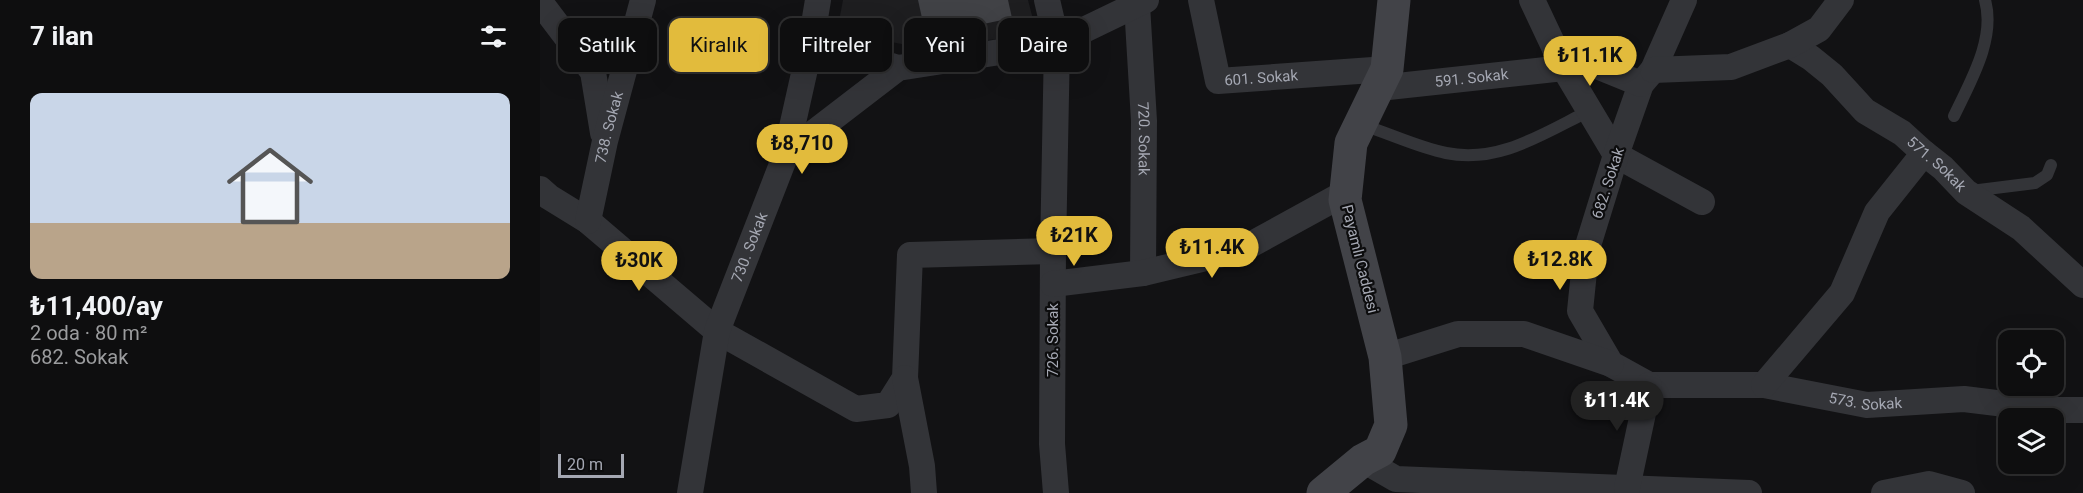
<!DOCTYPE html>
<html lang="tr">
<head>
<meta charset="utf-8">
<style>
  body { margin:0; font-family:Roboto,sans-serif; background:#1c1c1d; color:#f1f3f6; height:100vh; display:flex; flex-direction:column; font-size:22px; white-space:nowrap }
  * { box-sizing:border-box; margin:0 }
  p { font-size:20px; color:#9b9c9e }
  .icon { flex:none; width:33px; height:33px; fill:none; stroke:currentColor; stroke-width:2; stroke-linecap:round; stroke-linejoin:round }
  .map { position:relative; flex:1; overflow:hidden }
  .details { display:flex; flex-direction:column; background:#0e0e0f; width:540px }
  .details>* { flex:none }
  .hud { position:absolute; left:18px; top:18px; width:570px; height:54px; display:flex; gap:12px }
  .fabs { position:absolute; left:1458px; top:330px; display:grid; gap:12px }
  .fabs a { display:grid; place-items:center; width:66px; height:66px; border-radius:12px; background:#0e0e0f; box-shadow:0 6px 24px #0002,0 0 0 2px #2e2e2f; font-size:30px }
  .scale { position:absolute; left:18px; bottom:15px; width:66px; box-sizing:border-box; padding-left:6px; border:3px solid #a5a8b3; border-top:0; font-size:16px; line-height:21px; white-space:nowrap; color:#a5a8b3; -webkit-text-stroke:4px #0d0d0e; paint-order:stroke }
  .price { position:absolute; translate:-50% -51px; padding:0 14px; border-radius:21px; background:#e2bb3c; color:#111; font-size:20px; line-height:39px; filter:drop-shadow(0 2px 3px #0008) }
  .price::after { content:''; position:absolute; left:50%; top:36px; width:18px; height:14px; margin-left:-9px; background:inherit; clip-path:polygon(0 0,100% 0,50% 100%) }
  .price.active { background:#222; color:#fff }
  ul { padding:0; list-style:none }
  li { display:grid; align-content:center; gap:12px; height:318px; padding:0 30px }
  li span { display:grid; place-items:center; height:186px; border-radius:12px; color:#555 }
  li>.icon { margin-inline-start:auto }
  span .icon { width:108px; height:108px; fill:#fffc; stroke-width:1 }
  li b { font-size:26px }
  h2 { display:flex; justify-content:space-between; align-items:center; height:72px; padding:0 30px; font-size:26px }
  .tag { padding:0 21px; border-radius:12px; background:#0e0e0f; box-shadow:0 6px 24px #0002,0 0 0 2px #2e2e2f; font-size:21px; line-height:54px }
  .tag.active { background:#e2bb3c; color:#111 }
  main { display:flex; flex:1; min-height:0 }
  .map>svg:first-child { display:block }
  .built { fill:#1e1e20 }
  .building { fill:#414246 }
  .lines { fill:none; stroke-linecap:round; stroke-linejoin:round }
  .service { stroke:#333438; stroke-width:12 }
  .minor { stroke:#333438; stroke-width:26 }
  .secondary { stroke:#424348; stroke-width:33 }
  .labels { text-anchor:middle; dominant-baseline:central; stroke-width:4.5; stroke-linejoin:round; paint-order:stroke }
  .street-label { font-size:15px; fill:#a5a8b3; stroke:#0d0d0e }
</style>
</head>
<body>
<main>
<section class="details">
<h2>7 ilan<svg class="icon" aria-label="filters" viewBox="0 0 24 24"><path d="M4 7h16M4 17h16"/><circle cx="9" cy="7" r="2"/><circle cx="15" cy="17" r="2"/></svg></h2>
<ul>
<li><span style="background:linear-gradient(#c9d6e8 70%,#b9a48a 0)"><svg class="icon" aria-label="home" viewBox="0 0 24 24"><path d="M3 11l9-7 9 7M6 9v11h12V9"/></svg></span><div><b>₺11,400/ay</b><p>2 oda · 80 m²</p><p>682. Sokak</p></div></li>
</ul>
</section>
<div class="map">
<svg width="1543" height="493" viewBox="0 0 1543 493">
  <rect width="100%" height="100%" fill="#121214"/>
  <polygon class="built" points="303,0 488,0 497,35 378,47 297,32"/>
  <polygon class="building" points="378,0 468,0 472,18 386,36"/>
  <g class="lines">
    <g class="service">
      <path d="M1414,116C1430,82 1456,39 1445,0"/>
      <path d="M822,125C849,133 877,147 906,153C959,164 1004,133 1049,111"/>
      <polyline points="1431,191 1495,183 1507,175 1511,165"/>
    </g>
    <g class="minor">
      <polyline points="507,0 517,43 513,251 512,444 516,493"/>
      <path id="s1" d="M661,0L678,81L847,69"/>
      <polyline points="992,0 1024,68 1076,155 1162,202"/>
      <path id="s2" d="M1144,0L1113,70L1101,84L1076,155L1046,252L1040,311L1071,364L1109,385H1224L1327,405L1424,399L1513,410H1543"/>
      <polyline points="0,2 53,72 63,133"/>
      <path id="s3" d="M597,5L604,121L603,273"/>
      <polyline points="271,42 358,68"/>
      <path id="s4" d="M1250,45L1271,58L1292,75L1325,111L1362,133L1384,153L1403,168L1426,192L1481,228L1543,285"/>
      <polyline points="1015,49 1101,84"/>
      <polyline points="1113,70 1191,67 1250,45 1279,29 1301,0"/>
      <path id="s5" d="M839,88L1024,68"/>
      <polyline points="246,154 358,68 517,43 606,0"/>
      <polyline points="0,189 9,197 48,221 177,331 316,409 348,405 365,378 370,255 513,251"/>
      <path id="s6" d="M48,221L65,141L103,0"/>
      <polyline points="513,284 603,273 703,249 805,193"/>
      <polyline points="845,357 918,334 984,334 1071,364"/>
      <polyline points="365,378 382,466 384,493"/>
      <polyline points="1224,385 1302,293 1337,212 1384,153"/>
      <polyline points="823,460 856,479 1209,493"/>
      <polyline points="1087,488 1109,385"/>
      <path id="s7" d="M150,493L177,331L246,154L271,42L278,0"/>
      <polyline points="1344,493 1389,484 1422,493"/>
    </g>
    <polyline class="secondary" points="783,493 823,460 840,451 851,425 845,357 805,200 811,143 847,69 854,0"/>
  </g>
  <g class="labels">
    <g class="street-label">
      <text stroke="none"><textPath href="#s1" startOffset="126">601. Sokak</textPath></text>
      <text stroke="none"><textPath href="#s5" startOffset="93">591. Sokak</textPath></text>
      <text stroke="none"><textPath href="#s6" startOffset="96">738. Sokak</textPath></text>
      <text stroke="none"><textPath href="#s3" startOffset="134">720. Sokak</textPath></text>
      <text stroke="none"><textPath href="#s4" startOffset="190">571. Sokak</textPath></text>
      <text transform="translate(1068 183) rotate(-72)">682. Sokak</text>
      <text stroke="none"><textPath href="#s7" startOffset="254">730. Sokak</textPath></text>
      <text transform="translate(820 259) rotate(76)">Payamlı Caddesi</text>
      <text transform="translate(513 340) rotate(-90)">726. Sokak</text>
      <text stroke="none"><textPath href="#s2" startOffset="654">573. Sokak</textPath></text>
    </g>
  </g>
</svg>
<div class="fabs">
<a><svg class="icon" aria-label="locate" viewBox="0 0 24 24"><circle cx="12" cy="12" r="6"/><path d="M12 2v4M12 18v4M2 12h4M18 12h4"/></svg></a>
<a><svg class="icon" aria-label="layers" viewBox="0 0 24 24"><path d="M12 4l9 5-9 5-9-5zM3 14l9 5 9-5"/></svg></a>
</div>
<div class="scale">20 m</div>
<b class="price" style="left:1050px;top:87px">₺11.1K</b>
<b class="price" style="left:262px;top:175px">₺8,710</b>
<b class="price" style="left:534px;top:267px">₺21K</b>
<b class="price" style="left:672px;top:279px">₺11.4K</b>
<b class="price" style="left:1020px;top:291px">₺12.8K</b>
<b class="price" style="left:99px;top:292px">₺30K</b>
<b class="price active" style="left:1077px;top:432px">₺11.4K</b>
<div class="hud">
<a class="tag">Satılık</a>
<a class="tag active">Kiralık</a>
<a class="tag">Filtreler</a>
<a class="tag">Yeni</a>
<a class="tag">Daire</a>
</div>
</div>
</main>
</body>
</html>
